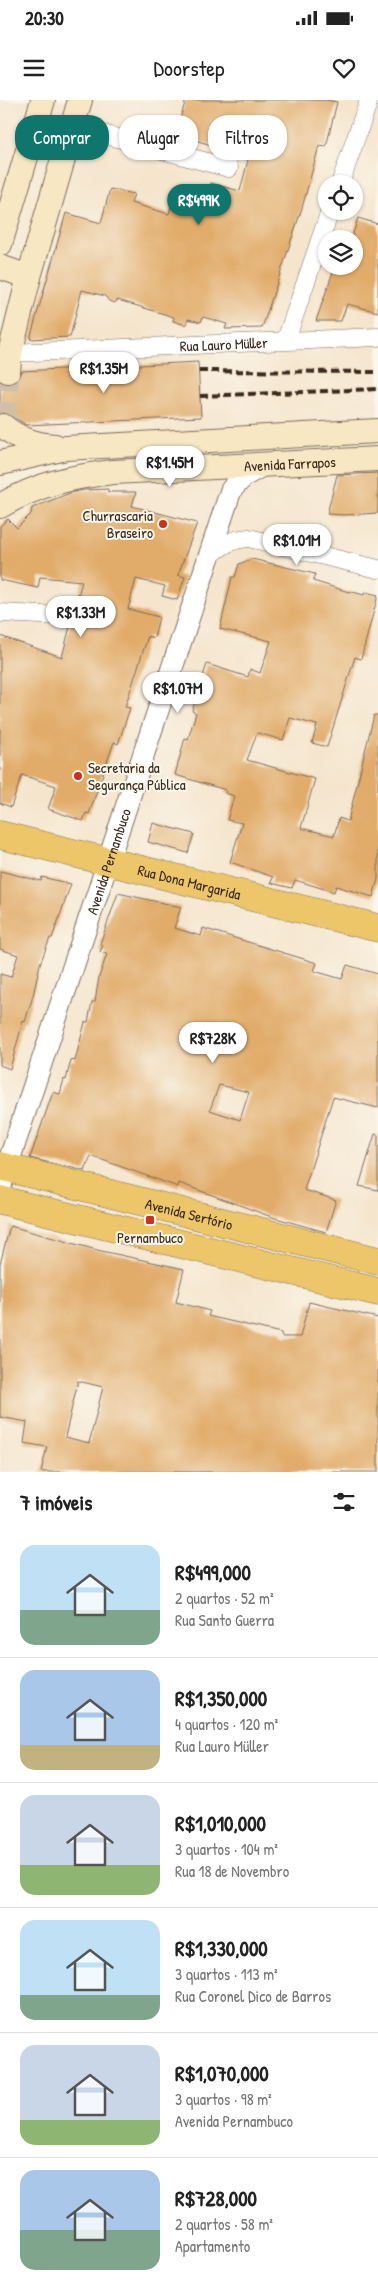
<!DOCTYPE html>
<html lang="pt">
<head>
<meta charset="utf-8">
<style>
  body { margin:0; font-family:"Patrick Hand",sans-serif; background:#f6f6f6; color:#222; height:100vh; display:flex; flex-direction:column; font-size:19px; white-space:nowrap }
  * { box-sizing:border-box; margin:0 }
  p { font-size:16px; color:#767676 }
  .icon { flex:none; width:28px; height:28px; fill:none; stroke:currentColor; stroke-width:2; stroke-linecap:round; stroke-linejoin:round }
  .map { position:relative; height:1372px; overflow:hidden }
  .details { display:flex; flex-direction:column; background:#fff; flex:1 }
  .details>* { flex:none }
  .banner { position:absolute; left:15px; top:15px; width:349px; height:45px; display:flex; gap:10px }
  .controls { position:absolute; left:318px; top:75px; display:grid; gap:10px }
  .controls a { display:grid; place-items:center; width:45px; height:45px; border-radius:50%; background:#fff; box-shadow:0 1px 4px #0004; font-size:25px }
  .price { position:absolute; translate:-50% -42px; padding:0 11px; border-radius:18px; background:#fff; color:#222; font-size:16px; line-height:32px; filter:drop-shadow(0 1px 2px #0008) }
  .price::after { content:''; position:absolute; left:50%; top:30px; width:15px; height:11px; margin-left:-8px; background:inherit; clip-path:polygon(0 0,100% 0,50% 100%) }
  .price.active { background:#0f766e; color:#fff }
  ul { padding:0; list-style:none }
  li { display:flex; align-items:center; gap:15px; height:125px; padding:0 20px }
  li+li { border-top:1px solid #e0e0e0 }
  li span { display:grid; place-items:center; flex:none; width:140px; height:100px; border-radius:15px; color:#555 }
  li>.icon { margin-inline-start:auto }
  span .icon { width:60px; height:60px; fill:#fffc; stroke-width:1 }
  li b { font-size:21px }
  h2 { display:flex; justify-content:space-between; align-items:center; height:60px; padding:0 20px; font-size:21px }
  .pill { padding:0 18px; border-radius:20px; background:#fff; box-shadow:0 1px 4px #0004; font-size:18px; line-height:45px }
  .pill.active { background:#0f766e; color:#fff }
  .status { display:flex; justify-content:space-between; align-items:center; height:35px; padding:0 25px; background:#fff; direction:ltr }
  .status svg { height:14px; fill:currentColor }
  header { display:flex; justify-content:space-between; align-items:center; height:65px; padding:0 20px; background:#fff; font-size:22px; font-weight:600 }
  .map>svg:first-child { display:block }
  .building { fill:#e1ac6a; fill-rule:evenodd }
  .lines { fill:none; stroke-linecap:round; stroke-linejoin:round }
  .secondary-tunnel { stroke:#d0c0aa; stroke-width:24; stroke-dasharray:24 12; stroke-linecap:butt }
  .minor-casing { stroke:#7c6b5b; stroke-width:19 }
  .tertiary-casing { stroke:#7c6b5b; stroke-width:23 }
  .secondary-casing { stroke:#7c6b5b; stroke-width:26 }
  .primary-casing { stroke:#7c6b5b; stroke-width:29 }
  .minor { stroke:#fff; stroke-width:18 }
  .tertiary { stroke:#fff; stroke-width:21 }
  .secondary { stroke:#f7e8c3; stroke-width:24 }
  .primary { stroke:#ecc669; stroke-width:28 }
  .rail { stroke:#3b2a1e; stroke-width:4; stroke-dasharray:8 4; stroke-linecap:butt }
  .poi-dot { fill:#c8321e; stroke:#fbf7ec; stroke-width:2 }
  .labels { text-anchor:middle; dominant-baseline:central; stroke-width:4; stroke-linejoin:round; paint-order:stroke }
  .street-label { font-size:15px; fill:#3b2a1e; stroke:#fbf7ec }
  .poi-label { font-size:15px; fill:#3b2a1e; stroke:#fbf7ec; text-anchor:end }
</style>
</head>
<body>
<div class="status"><b>20:30</b><svg viewBox="0 0 49 12"><path d="M0 12V9h3v3zM5 12V6h3v6zM10 12V3h3v9zM15 12V0h3v12zM26 1h20v11H26zM47 4h2v5h-2z"/></svg></div>
<header><svg class="icon" aria-label="menu" viewBox="0 0 24 24"><path d="M4 6h16M4 12h16M4 18h16"/></svg>Doorstep<svg class="icon" aria-label="heart" viewBox="0 0 24 24"><path d="M12 20l-8-8c-3-5 5-10 8-4 3-6 11-1 8 4z"/></svg></header>
<div class="map">
<svg width="378" height="1372" viewBox="0 0 378 1372">
  <rect width="100%" height="100%" fill="#fbf7ec"/>
  <filter id="ink" filterUnits="userSpaceOnUse"><feTurbulence type="fractalNoise" baseFrequency=".02" numOctaves="2"/><feDisplacementMap in="SourceGraphic" scale="10" xChannelSelector="R" yChannelSelector="G"/><feConvolveMatrix kernelMatrix="1 2 1 2 8 2 1 2 1" color-interpolation-filters="sRGB"/></filter>
  <filter id="wash" filterUnits="userSpaceOnUse"><feTurbulence type="fractalNoise" baseFrequency=".0096" numOctaves="4" result="noise"/><feDisplacementMap in="SourceGraphic" scale="20" xChannelSelector="R" yChannelSelector="G"/><feGaussianBlur stdDeviation="1.12" result="paint"/><feColorMatrix in="noise" values="0 0 0 0 0 0 0 0 0 0 0 0 0 0 0 0 0 1.4 0 .05"/><feComposite in="paint" operator="in"/></filter>
  <g filter="url(#wash)">
    <rect width="100%" height="100%" fill="#f5e5cd"/>
    <g id="blocks">
      <g class="building">
        <polygon points="186,0 326,0 337,2 326,47 319,46 302,108 262,228 225,229 227,224 203,217 201,222 188,219 186,225 173,221 174,217 118,200 114,203 109,201 105,196 82,190 70,237 30,239 66,113 101,123 110,89 134,94 131,103 169,114 172,104 201,114 211,83 240,91 248,60 240,58 241,54 175,34"/>
        <polygon points="358,118 378,124 378,212 347,204 341,221 316,221 335,166 354,166 354,138 352,137"/>
        <polygon points="198,262 201,317 26,325 11,315 0,313 0,282 7,285 14,283 19,279 22,271"/>
        <polygon points="378,373 378,413 346,415 327,414 337,375"/>
        <polygon points="108,389 108,392 136,392 132,406 197,423 178,475 185,477 177,500 162,496 165,486 136,479 128,509 159,517 154,538 148,536 125,607 130,608 118,644 114,642 89,714 86,713 83,721 48,709 56,686 22,675 11,707 0,703 0,536 62,557 82,481 40,477 38,488 0,480 0,426 8,419 17,428 31,414 32,408 70,393 84,390"/>
        <polygon points="252,459 315,474 313,481 349,492 349,491 364,495 365,492 378,495 361,559 355,557 327,647 312,643 317,625 290,618 283,640 257,633 247,660 315,679 301,728 334,736 339,718 348,721 374,615 378,615 378,779 373,797 336,786 334,792 295,780 292,788 271,783 273,777 230,762 242,723 227,720 234,696 225,693 226,690 175,675 185,638 188,639 196,613 192,611 207,564 248,577 250,569 260,573 271,541 220,529 232,477 235,477 239,464"/>
        <polygon points="153,723 194,734 188,753 148,742"/>
        <polygon points="0,771 41,781 42,777 71,784 52,838 50,838 40,864 33,896 25,922 23,921 10,969 0,965 0,874 11,877 18,855 0,849"/>
        <path d="M118,793L181,807L174,828L201,836L203,828L238,839L317,863L314,871L342,879L347,865L378,874V1008L333,997L304,1090L336,1100L326,1132L272,1117L179,1083L178,1087L91,1056L85,1071L30,1058L53,992L60,994L64,979L66,980L71,960L75,961L85,922H88L92,902H95L99,877L107,854L100,852L103,845L100,844ZM219,985L249,992L240,1020L210,1010Z"/>
        <polygon points="375,1034 378,1035 378,1090 359,1086"/>
        <path d="M10,1126L97,1150L184,1169L176,1202L210,1211L208,1216L281,1233L282,1237H300L309,1202L378,1218V1372H41L47,1347L24,1343L27,1322L0,1317V1164ZM78,1281L103,1287L89,1343L65,1337Z"/>
      </g>
    </g>
  </g>
  <g filter="url(#ink)">
    <use href="#blocks" fill-opacity="0" stroke="#7c6b5b" stroke-width="1"/>
    <g class="lines">
      <polyline class="secondary-tunnel" points="3,326 8,271"/>
      <defs>
        <g id="minor">
          <polyline points="73,26 229,68"/>
          <polyline points="340,84 369,0"/>
          <polyline points="286,240 330,111"/>
          <path id="s1" d="M10,253L378,237"/>
          <path d="M212,454C224,444 233,439 249,438L378,469"/>
          <polyline points="0,513 62,516"/>
        </g>
        <g id="tertiary">
          <path id="s2" d="M0,1088L231,390L244,376L264,365"/>
        </g>
        <g id="secondary">
          <polyline points="0,144 43,0"/>
          <polyline points="0,167 29,177"/>
          <polyline points="8,271 10,253 29,177 80,0"/>
          <path d="M3,326C19,339 33,344 55,346"/>
          <polyline points="0,363 66,348 378,331"/>
          <path id="s3" d="M0,406C38,384 70,377 113,372L378,359"/>
        </g>
        <g id="primary">
          <path id="s4" d="M0,735L378,828"/>
          <path id="s5" d="M0,1066L378,1161"/>
          <polyline points="0,1100 378,1192"/>
        </g>
      </defs>
      <use href="#minor" class="minor-casing"/>
      <use href="#tertiary" class="tertiary-casing"/>
      <use href="#secondary" class="secondary-casing"/>
      <use href="#primary" class="primary-casing"/>
      <use href="#minor" class="minor"/>
      <use href="#tertiary" class="tertiary"/>
      <use href="#secondary" class="secondary"/>
      <use href="#primary" class="primary"/>
      <g class="rail">
        <polyline points="199,271 378,272"/>
        <polyline points="200,296 378,289"/>
      </g>
    </g>
  </g>
  <g class="poi-dot">
    <circle cx="163" cy="424" r="5"/>
    <circle cx="78" cy="676" r="5"/>
    <rect x="145" y="1115" width="10" height="10" rx="2.5"/>
  </g>
  <g class="labels">
    <g class="street-label">
      <text stroke="none"><textPath href="#s1" startOffset="214">Rua Lauro Müller</textPath></text>
      <text stroke="none"><textPath href="#s3" startOffset="296">Avenida Farrapos</textPath></text>
      <text stroke="none"><textPath href="#s2" startOffset="344">Avenida Pernambuco</textPath></text>
      <text stroke="none"><textPath href="#s4" startOffset="195">Rua Dona Margarida</textPath></text>
      <text stroke="none"><textPath href="#s5" startOffset="195">Avenida Sertório</textPath></text>
    </g>
    <g class="poi-label">
      <text x="153" y="415">Churrascaria<tspan x="153" dy="17">Braseiro</tspan></text>
      <text x="88" y="667" text-anchor="start">Secretaria da<tspan x="88" dy="17">Segurança Pública</tspan></text>
      <text x="150" y="1137" text-anchor="middle">Pernambuco</text>
    </g>
  </g>
</svg>
<div class="controls">
<a><svg class="icon" aria-label="locate" viewBox="0 0 24 24"><circle cx="12" cy="12" r="6"/><path d="M12 2v4M12 18v4M2 12h4M18 12h4"/></svg></a>
<a><svg class="icon" aria-label="layers" viewBox="0 0 24 24"><path d="M12 4l9 5-9 5-9-5zM3 14l9 5 9-5"/></svg></a>
</div>
<b class="price active" style="left:199px;top:126px">R$499K</b>
<b class="price" style="left:104px;top:294px">R$1.35M</b>
<b class="price" style="left:170px;top:388px">R$1.45M</b>
<b class="price" style="left:297px;top:466px">R$1.01M</b>
<b class="price" style="left:81px;top:538px">R$1.33M</b>
<b class="price" style="left:178px;top:614px">R$1.07M</b>
<b class="price" style="left:213px;top:964px">R$728K</b>
<div class="banner">
<a class="pill active">Comprar</a>
<a class="pill">Alugar</a>
<a class="pill">Filtros</a>
</div>
</div>
<section class="details">
<h2>7 imóveis<svg class="icon" aria-label="filters" viewBox="0 0 24 24"><path d="M4 7h16M4 17h16"/><circle cx="9" cy="7" r="2"/><circle cx="15" cy="17" r="2"/></svg></h2>
<ul>
<li><span style="background:linear-gradient(#bfe0f5 65%,#7fa58c 0)"><svg class="icon" aria-label="home" viewBox="0 0 24 24"><path d="M3 11l9-7 9 7M6 9v11h12V9"/></svg></span><div><b>R$499,000</b><p>2 quartos · 52 m²</p><p>Rua Santo Guerra</p></div></li>
<li><span style="background:linear-gradient(#a9c7e8 75%,#c2b280 0)"><svg class="icon" aria-label="home" viewBox="0 0 24 24"><path d="M3 11l9-7 9 7M6 9v11h12V9"/></svg></span><div><b>R$1,350,000</b><p>4 quartos · 120 m²</p><p>Rua Lauro Müller</p></div></li>
<li><span style="background:linear-gradient(#c9d6e8 70%,#8fb573 0)"><svg class="icon" aria-label="home" viewBox="0 0 24 24"><path d="M3 11l9-7 9 7M6 9v11h12V9"/></svg></span><div><b>R$1,010,000</b><p>3 quartos · 104 m²</p><p>Rua 18 de Novembro</p></div></li>
<li><span style="background:linear-gradient(#bfe0f5 75%,#7fa58c 0)"><svg class="icon" aria-label="home" viewBox="0 0 24 24"><path d="M3 11l9-7 9 7M6 9v11h12V9"/></svg></span><div><b>R$1,330,000</b><p>3 quartos · 113 m²</p><p>Rua Coronel Dico de Barros</p></div></li>
<li><span style="background:linear-gradient(#c9d6e8 75%,#8fb573 0)"><svg class="icon" aria-label="home" viewBox="0 0 24 24"><path d="M3 11l9-7 9 7M6 9v11h12V9"/></svg></span><div><b>R$1,070,000</b><p>3 quartos · 98 m²</p><p>Avenida Pernambuco</p></div></li>
<li><span style="background:linear-gradient(#a9c7e8 60%,#7fa58c 0)"><svg class="icon" aria-label="home" viewBox="0 0 24 24"><path d="M3 11l9-7 9 7M6 9v11h12V9"/></svg></span><div><b>R$728,000</b><p>2 quartos · 58 m²</p><p>Apartamento</p></div></li>
</ul>
</section>
</body>
</html>
